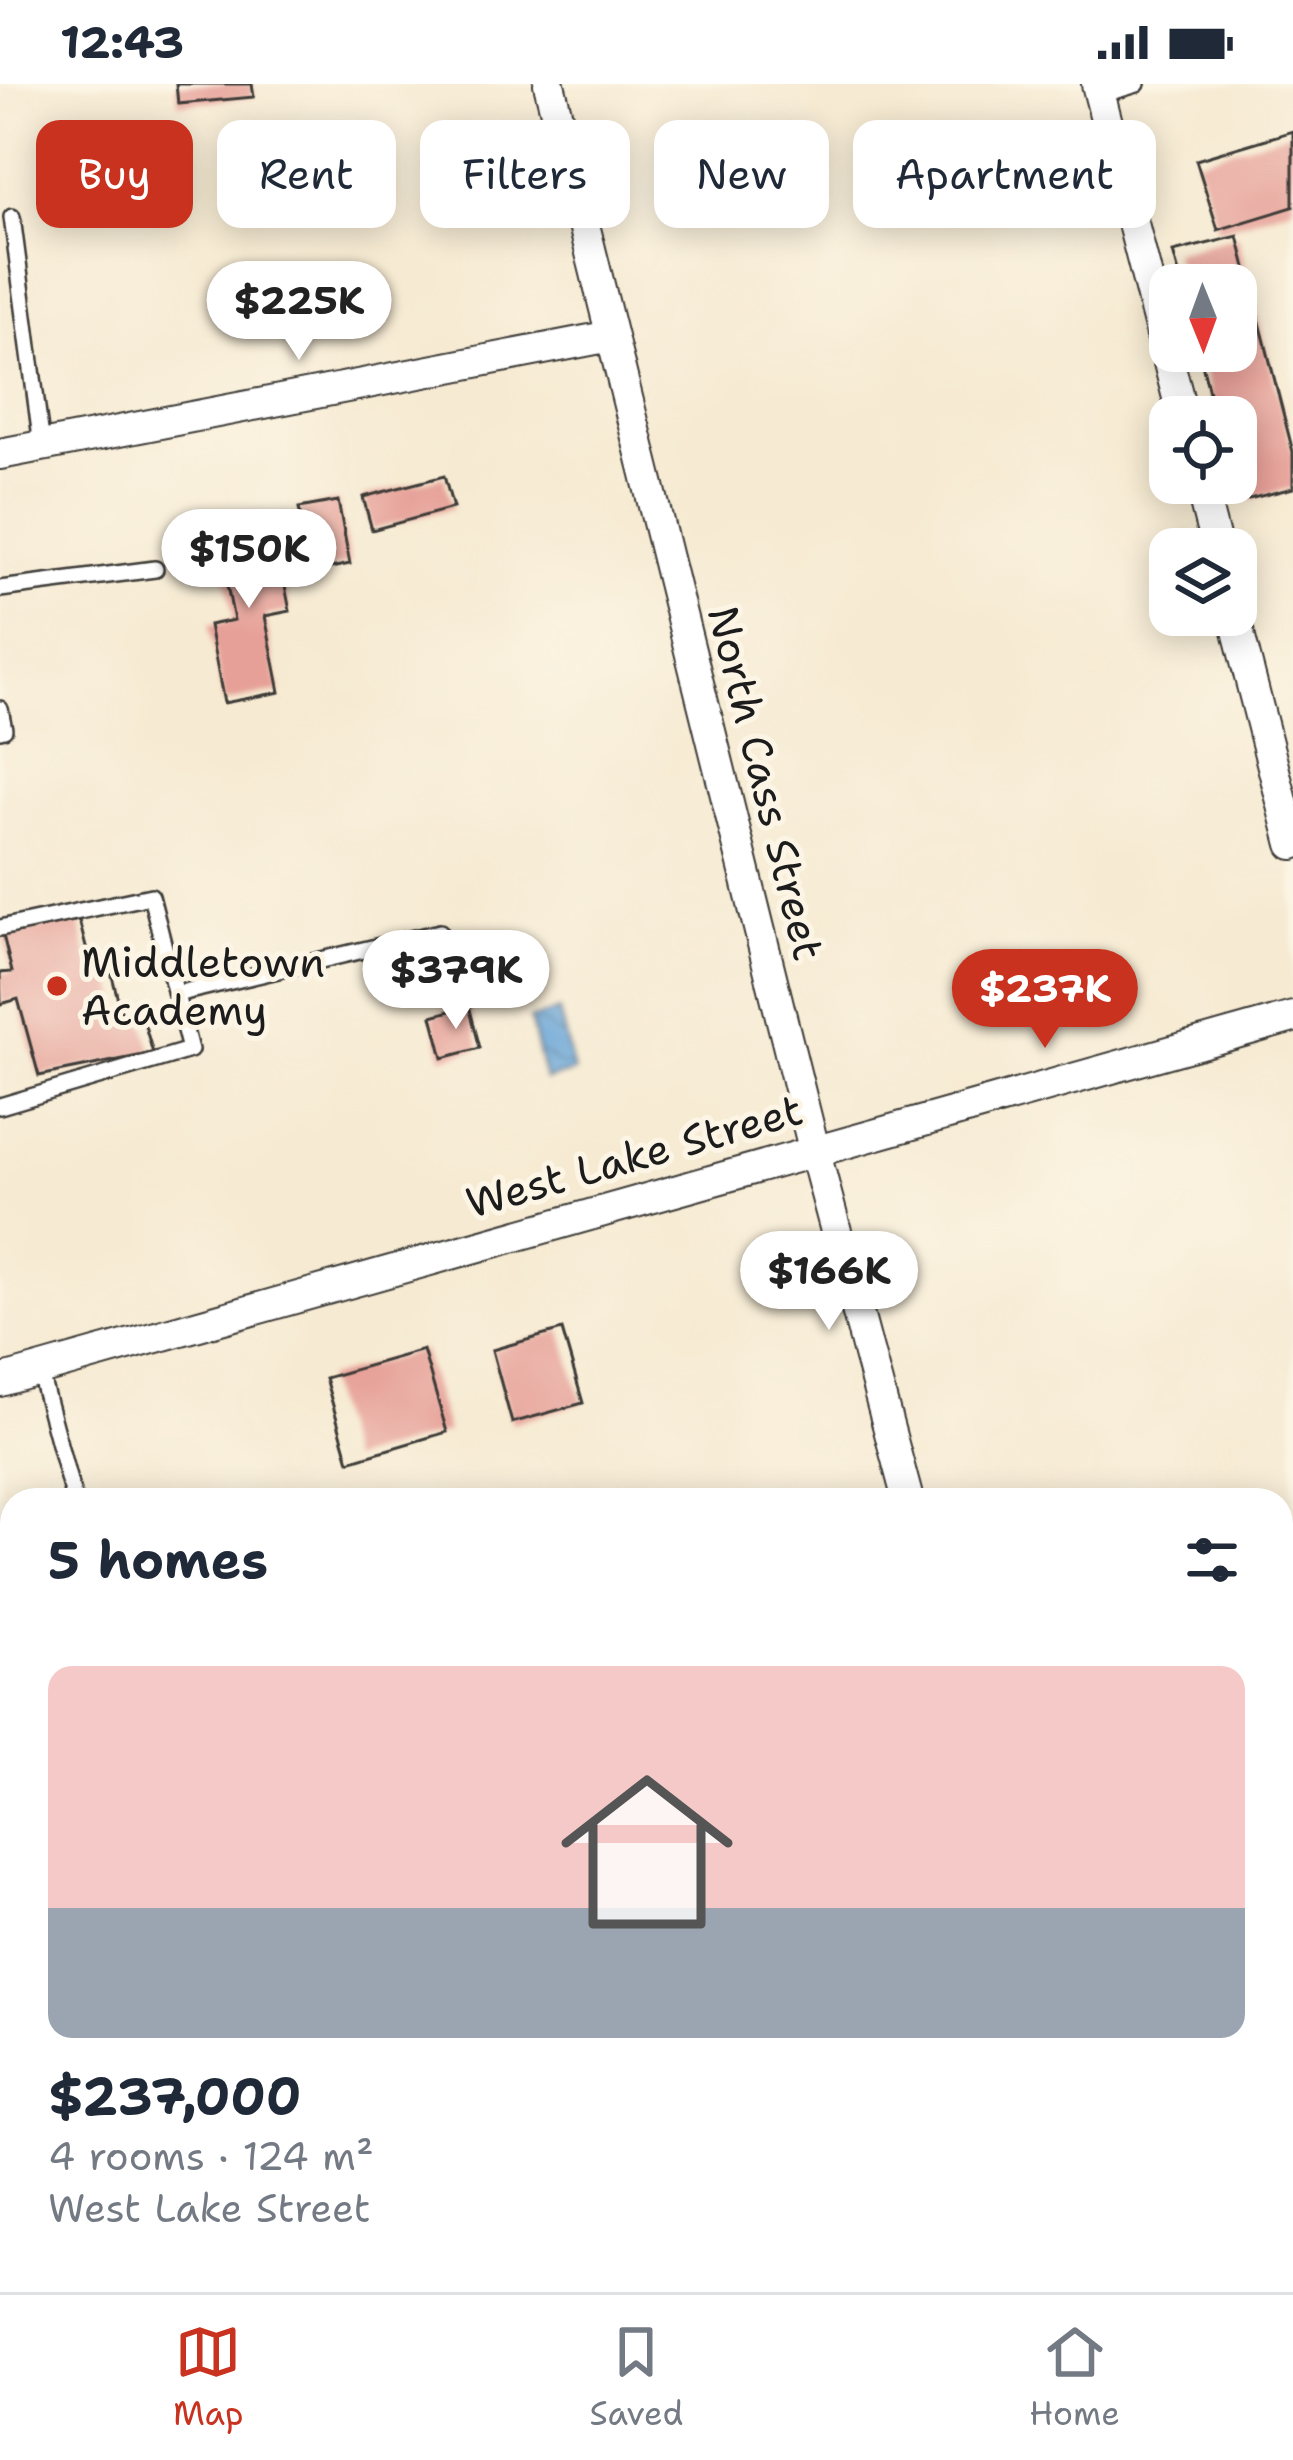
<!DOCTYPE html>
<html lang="en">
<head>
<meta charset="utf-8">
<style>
  body { margin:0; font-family:"Shantell Sans",sans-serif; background:#f2f2f3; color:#1f2937; height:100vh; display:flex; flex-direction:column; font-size:45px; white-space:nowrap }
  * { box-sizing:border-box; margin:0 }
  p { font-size:39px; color:#747a83 }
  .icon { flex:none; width:66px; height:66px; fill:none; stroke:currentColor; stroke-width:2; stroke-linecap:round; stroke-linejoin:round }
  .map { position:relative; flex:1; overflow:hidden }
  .side { position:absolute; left:0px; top:1404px; width:1293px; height:804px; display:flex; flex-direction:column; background:#fff; border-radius:36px 36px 0 0; box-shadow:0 6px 30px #0003 }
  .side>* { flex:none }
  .guide { position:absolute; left:36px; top:36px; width:1221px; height:108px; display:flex; gap:24px }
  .needle { width:78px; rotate:179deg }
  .tools { position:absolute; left:1149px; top:180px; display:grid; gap:24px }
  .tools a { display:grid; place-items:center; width:108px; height:108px; border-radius:24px; background:#fff; box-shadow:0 6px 30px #0003; font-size:60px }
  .price { position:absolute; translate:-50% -102px; padding:0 27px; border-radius:42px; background:#fff; color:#222; font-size:39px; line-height:78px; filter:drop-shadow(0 3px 6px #0008) }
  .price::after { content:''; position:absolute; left:50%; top:72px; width:36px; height:27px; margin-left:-18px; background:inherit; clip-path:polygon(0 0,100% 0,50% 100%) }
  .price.on { background:#c8321e; color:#fff }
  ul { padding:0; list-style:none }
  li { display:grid; align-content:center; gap:24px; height:636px; padding:0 48px }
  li+li { border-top:3px solid #e0e1e3 }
  li span { display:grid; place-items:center; height:372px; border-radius:24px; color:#555 }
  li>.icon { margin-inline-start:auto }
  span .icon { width:216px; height:216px; fill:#fffc; stroke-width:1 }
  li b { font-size:51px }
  h2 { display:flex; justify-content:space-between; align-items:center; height:144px; padding:0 48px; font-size:51px }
  .pill { padding:0 42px; border-radius:24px; background:#fff; box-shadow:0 6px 30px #0003; font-size:42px; line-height:108px }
  .pill.on { background:#c8321e; color:#fff }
  .status { display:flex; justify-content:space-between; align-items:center; height:84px; padding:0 60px; background:#fff; direction:ltr }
  .status svg { height:33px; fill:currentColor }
  .tab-bar { display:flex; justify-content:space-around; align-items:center; height:168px; border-top:3px solid #e0e1e3; background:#fff; font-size:33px; color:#747a83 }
  .tab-bar a { display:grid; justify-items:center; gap:6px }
  .tab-bar .on { color:#c8321e }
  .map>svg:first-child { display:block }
  .water { fill:url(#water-waves); stroke:#40607a; stroke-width:3 }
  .building { fill:#e6a098 }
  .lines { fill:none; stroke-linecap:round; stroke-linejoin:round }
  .lane-casing { stroke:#3d3b37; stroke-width:20 }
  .street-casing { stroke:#3d3b37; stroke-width:34 }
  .primary-casing { stroke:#3d3b37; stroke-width:52 }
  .lane { stroke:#fff; stroke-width:15 }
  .street { stroke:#fff; stroke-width:30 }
  .primary { stroke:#fff; stroke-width:48 }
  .poi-dot { fill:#c8321e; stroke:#fcf5e5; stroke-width:4.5 }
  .labels { text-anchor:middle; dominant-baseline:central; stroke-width:10; stroke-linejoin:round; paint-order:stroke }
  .street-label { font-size:42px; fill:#1c1c1c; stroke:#fcf5e5 }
  .poi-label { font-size:42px; fill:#1c1c1c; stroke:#fcf5e5; text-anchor:start }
</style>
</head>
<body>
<div class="status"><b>12:43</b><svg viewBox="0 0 49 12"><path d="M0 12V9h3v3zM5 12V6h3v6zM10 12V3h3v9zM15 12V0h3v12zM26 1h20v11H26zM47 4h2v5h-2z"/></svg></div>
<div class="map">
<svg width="1293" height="2208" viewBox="0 0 1293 2208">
  <defs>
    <pattern id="water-waves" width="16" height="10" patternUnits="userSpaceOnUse" patternTransform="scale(3)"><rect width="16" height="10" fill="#65a3d7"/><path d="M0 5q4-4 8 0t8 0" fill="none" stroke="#5284ae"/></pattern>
  </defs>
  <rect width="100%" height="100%" fill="#fcf5e5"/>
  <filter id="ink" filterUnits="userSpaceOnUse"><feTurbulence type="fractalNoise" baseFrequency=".00833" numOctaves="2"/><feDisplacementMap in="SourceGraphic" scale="24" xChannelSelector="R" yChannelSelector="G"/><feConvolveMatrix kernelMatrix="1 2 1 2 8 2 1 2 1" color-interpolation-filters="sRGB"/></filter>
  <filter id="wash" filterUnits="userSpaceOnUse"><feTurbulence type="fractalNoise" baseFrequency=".004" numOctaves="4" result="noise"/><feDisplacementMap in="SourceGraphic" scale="48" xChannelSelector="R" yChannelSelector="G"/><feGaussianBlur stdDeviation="2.7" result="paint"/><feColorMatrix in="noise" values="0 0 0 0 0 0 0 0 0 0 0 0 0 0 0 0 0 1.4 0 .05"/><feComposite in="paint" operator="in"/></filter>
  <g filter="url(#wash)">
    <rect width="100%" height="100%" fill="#f6ead2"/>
    <polygon class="water" points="559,927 574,988 545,996 530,935"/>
    <g id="blocks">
      <g class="building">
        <polygon points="176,0 252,0 254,13 178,20"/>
        <polygon points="1293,47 1293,123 1218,146 1196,76"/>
        <polygon points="255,56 260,76 232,83 227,64"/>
        <polygon points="315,64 325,107 292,114 283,71"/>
        <polygon points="1238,152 1293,368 1293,404 1237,418 1232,399 1236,333 1215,333 1199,267 1236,267 1236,201 1182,201 1173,168"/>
        <polygon points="444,392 453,424 372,446 363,413"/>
        <polygon points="338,417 350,480 311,488 299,424"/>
        <polygon points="272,436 290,527 265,532 280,608 224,619 209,541 234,536 216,447"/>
        <polygon points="79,836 92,887 110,884 124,939 143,935 153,969 39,992 18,915 1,920 0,889 12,888 3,851"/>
        <polygon points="469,922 480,964 443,974 432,932"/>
        <polygon points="562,1246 583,1319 512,1339 492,1266"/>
        <polygon points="423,1266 447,1348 349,1377 325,1294"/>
        <polygon points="1293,1502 1293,1618 1281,1621 1281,1505"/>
        <polygon points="1293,1921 1293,2013 1281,2017 1281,1924"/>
      </g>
    </g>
  </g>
  <g filter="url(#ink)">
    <use href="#blocks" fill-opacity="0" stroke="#3d3b37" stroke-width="3"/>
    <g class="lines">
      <defs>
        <g id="lane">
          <polyline points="1100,11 1137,0"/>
          <polyline points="12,133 42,362"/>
          <polyline points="0,505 155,485"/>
          <polyline points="0,625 4,645 0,646"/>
          <polyline points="0,844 151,812 190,966 0,1022"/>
          <polyline points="176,910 440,848"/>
          <polyline points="39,1286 74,1416"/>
          <polyline points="1281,1664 1293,1661"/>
          <polyline points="1281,1774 1293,1771"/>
          <polyline points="1281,1887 1293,1884"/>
          <polyline points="1281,2158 1293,2154"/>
          <polyline points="540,2199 543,2208"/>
          <polyline points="1123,2208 1159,2196"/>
        </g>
        <g id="street">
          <polyline points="549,0 814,1065 908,1416"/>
          <polyline points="1097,0 1183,333"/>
          <polyline points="0,370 611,252"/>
          <polyline points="1200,399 1217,465"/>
          <polyline points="1234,531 1293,760"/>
          <polyline points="0,1297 1293,933"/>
          <polyline points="0,1788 12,1785"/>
          <polyline points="1281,2090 1293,2087"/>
          <polyline points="1107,2196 1110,2208"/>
          <polyline points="844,2208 885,2196"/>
        </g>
        <g id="primary">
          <polyline points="0,1974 12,2015"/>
          <polyline points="65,2196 69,2208"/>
        </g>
      </defs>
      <use href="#lane" class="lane-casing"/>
      <use href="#street" class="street-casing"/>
      <use href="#primary" class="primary-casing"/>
      <use href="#lane" class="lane"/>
      <use href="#street" class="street"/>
      <use href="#primary" class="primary"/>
    </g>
  </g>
  <circle class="poi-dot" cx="57" cy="902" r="12"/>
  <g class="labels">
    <g class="street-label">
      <text transform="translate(766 699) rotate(76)">North Cass Street</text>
      <text transform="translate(634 1072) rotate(-16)">West Lake Street</text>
    </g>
    <g class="poi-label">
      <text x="81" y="878">Middletown<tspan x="81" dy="48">Academy</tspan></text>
    </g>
  </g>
</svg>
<div class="tools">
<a><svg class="needle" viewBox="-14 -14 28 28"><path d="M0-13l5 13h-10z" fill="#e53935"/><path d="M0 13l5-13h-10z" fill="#747a83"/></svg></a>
<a><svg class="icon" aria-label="locate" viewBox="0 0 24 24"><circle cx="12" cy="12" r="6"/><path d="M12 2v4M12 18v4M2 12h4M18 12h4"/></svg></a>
<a><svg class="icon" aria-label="layers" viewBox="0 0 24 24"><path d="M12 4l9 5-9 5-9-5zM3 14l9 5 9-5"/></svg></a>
</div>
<b class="price" style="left:299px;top:279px">$225K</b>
<b class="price" style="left:249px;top:527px">$150K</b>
<b class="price" style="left:456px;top:948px">$379K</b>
<b class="price on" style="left:1045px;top:967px">$237K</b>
<b class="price" style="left:829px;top:1249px">$166K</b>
<div class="guide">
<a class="pill on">Buy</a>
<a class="pill">Rent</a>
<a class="pill">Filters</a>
<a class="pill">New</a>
<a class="pill">Apartment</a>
</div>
<section class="side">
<h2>5 homes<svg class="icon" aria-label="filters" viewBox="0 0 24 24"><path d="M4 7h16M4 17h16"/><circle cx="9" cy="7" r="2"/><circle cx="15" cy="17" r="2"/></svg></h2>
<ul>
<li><span style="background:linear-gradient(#f6c9c9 65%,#9aa5b1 0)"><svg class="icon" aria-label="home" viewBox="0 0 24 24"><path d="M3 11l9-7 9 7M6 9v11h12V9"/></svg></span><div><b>$237,000</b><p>4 rooms · 124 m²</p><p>West Lake Street</p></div></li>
</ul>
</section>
</div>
<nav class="tab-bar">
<a class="on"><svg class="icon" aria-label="map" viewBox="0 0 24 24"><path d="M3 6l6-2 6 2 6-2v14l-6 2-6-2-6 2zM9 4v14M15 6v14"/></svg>Map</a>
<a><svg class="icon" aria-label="saved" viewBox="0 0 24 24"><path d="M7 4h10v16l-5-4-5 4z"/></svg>Saved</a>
<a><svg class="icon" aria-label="home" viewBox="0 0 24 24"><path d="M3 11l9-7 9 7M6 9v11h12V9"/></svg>Home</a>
</nav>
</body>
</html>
